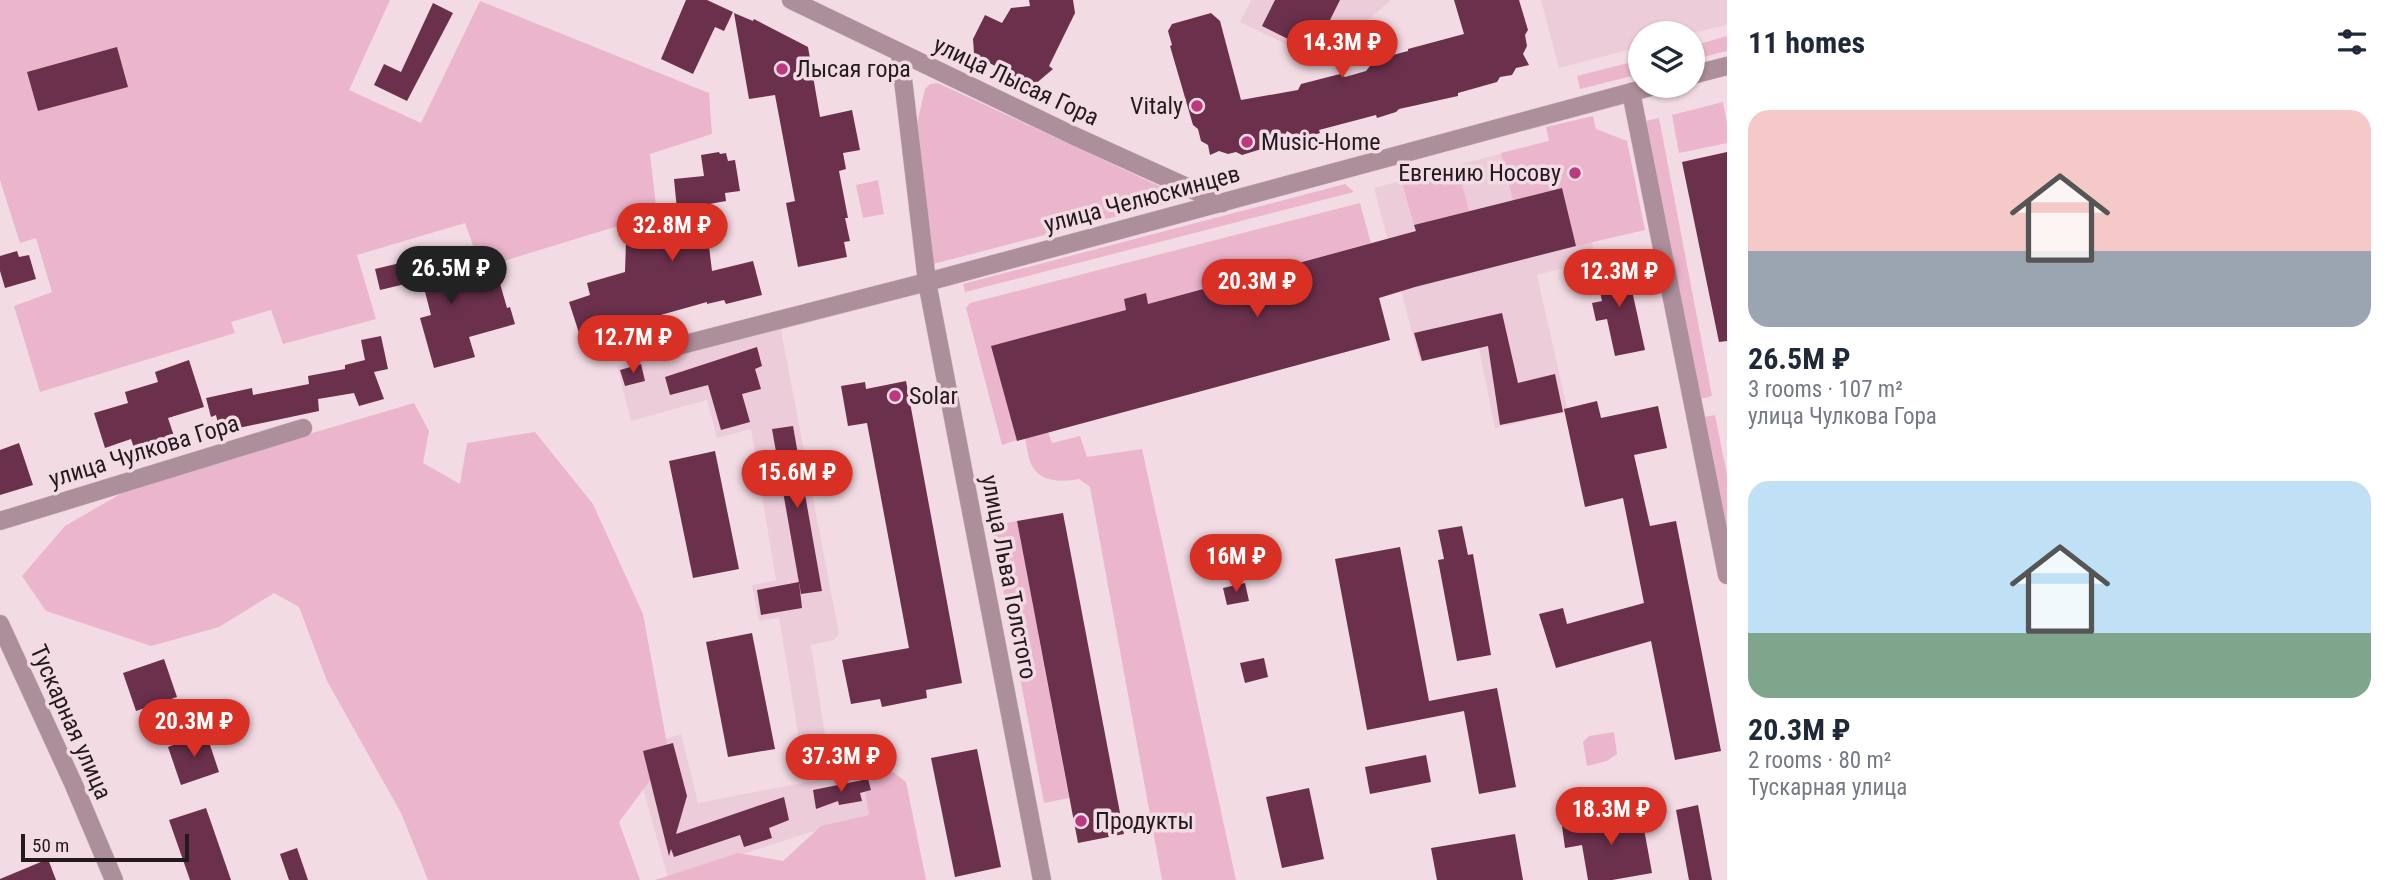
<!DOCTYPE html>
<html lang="en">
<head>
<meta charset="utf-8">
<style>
  body { margin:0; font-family:"Roboto Condensed",sans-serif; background:#f2f2f3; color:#1f2937; height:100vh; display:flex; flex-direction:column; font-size:26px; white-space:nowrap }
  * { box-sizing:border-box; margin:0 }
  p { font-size:23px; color:#747a83 }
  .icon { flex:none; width:38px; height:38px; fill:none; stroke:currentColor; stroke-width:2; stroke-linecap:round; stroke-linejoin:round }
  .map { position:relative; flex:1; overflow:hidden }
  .details { display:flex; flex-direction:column; background:#fff; width:665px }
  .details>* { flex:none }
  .controls { position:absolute; left:1628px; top:21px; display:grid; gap:14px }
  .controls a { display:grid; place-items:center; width:77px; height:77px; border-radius:50%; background:#fff; box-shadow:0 2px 5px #0004; font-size:35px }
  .scale { position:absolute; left:21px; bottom:18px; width:168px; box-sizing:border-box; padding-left:7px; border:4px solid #231a1e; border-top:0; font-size:19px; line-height:24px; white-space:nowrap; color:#231a1e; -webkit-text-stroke:5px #f3dbe4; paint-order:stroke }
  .price { position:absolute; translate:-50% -60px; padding:0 16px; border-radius:24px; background:#d93025; color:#fff; font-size:23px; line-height:46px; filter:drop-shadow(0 2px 4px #0008) }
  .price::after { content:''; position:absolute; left:50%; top:42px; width:21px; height:16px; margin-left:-10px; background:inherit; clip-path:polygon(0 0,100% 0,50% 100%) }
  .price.active { background:#222; color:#fff }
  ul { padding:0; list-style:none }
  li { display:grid; align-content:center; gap:14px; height:371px; padding:0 21px }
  li span { display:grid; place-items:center; height:217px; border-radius:21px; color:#555 }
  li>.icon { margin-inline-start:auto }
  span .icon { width:126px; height:126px; fill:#fffc; stroke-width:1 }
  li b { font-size:30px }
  h2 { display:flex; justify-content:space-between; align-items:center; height:84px; padding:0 21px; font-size:30px }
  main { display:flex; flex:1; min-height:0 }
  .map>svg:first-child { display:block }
  .built { fill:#ecccd9 }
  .green { fill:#ebb6cc }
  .building { fill:#6a304c }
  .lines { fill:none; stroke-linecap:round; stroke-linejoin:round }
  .minor-casing { stroke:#ceb8c0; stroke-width:19 }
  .minor { stroke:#ad8e9b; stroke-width:18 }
  .poi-dot { fill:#bc397f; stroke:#f3dbe4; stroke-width:2.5 }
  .labels { text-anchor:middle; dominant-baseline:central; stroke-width:7; stroke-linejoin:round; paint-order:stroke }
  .poi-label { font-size:24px; fill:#231a1e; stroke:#f3dbe4; text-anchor:start }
  .street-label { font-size:24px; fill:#231a1e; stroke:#f3dbe4 }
</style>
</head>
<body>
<main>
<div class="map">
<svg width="1727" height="880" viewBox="0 0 1727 880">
  <rect width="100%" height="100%" fill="#f3dbe4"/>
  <g class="built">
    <polygon points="1251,0 1391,0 1321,61 1240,22"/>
    <polygon points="1541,0 1727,0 1727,25 1692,33 1640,33 1640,47 1559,68"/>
    <polygon points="1566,136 1596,259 1537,275 1568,412 1495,428 1479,348 1420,362 1374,188"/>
    <polygon points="780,325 839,634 834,640 811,645 825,735 799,739 779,618 759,621 752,585 776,580 751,429 717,438 707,400 631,421 617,366"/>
    <polygon points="681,734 698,803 870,770 879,820 811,832 668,878 632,749"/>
  </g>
  <g class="green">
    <polygon points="0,0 390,0 349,90 421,123 480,1 709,93 712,134 650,154 657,214 481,268 465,223 357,255 376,319 283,344 271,310 231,322 235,333 40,392 14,306 52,292 36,238 20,243 0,180"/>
    <polygon points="1727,36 1727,51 1699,58 1696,45"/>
    <polygon points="1640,60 1640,74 1580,89 1577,76"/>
    <polygon points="938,83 1172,192 1174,198 1172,202 933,264 917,124 925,89 930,84"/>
    <polygon points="1723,102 1727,124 1727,143 1679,153 1672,115"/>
    <polygon points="1593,116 1596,129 1627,141 1645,230 1576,246 1562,188 1513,200 1501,153 1549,141 1546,127"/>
    <polygon points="1659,118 1712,396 1701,399 1646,121"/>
    <polygon points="1457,165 1469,211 1414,225 1402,183 1404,179"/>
    <polygon points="878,180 884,214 863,218 856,185"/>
    <polygon points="1345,184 1354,192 965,292 963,284"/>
    <polygon points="1360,203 1371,243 1148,304 1145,293 1124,299 1126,310 992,346 1017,440 1002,445 966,308 970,303"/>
    <polygon points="414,403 429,431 423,463 460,484 467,443 535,432 593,504 643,614 669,755 619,822 640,880 428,880 401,813 327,681 299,607 274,593 219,627 151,646 46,611 22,576 65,526 136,485"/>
    <polygon points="1715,415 1727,475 1727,528 1704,417"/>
    <path d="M1048,432L1052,443L1080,436L1087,457L1142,449L1236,880H1162L1090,487L1079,479C1062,482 1042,483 1032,466C1028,459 1027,446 1025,438Z"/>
    <polygon points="1017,521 1069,798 1044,803 991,526"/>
    <polygon points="1614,732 1617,754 1607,761 1587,766 1583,742 1589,736"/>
    <polygon points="893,772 906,782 926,880 655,880 738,853 783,861 821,826 869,815 864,783 871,776"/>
  </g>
  <g class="building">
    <polygon points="686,0 707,0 733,12 724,31 715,27 693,74 661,59"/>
    <polygon points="1029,0 1073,0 1075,13 1049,66 1053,69 1033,86 978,57 974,53 973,39 985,15 1002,23 1011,8 1030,6"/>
    <polygon points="1275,0 1340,0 1314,52 1262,26"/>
    <polygon points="1454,0 1519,0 1528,30 1525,35 1527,46 1523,54 1529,65 1516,68 1512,75 1500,77 1497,82 1458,93 1458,96 1399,109 1396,112 1377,118 1376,115 1319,130 1320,133 1300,139 1287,131 1281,143 1242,155 1236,152 1228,154 1219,151 1210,155 1208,145 1201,141 1198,129 1193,125 1170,46 1172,45 1168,31 1172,24 1211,13 1220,21 1241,100 1298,90 1301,84 1340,74 1345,77 1366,71 1370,66 1384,62 1389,56 1408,51 1408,49 1464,34"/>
    <polygon points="433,3 453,13 407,101 374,85 384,64 401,72"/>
    <polygon points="734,13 753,21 754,19 808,47 820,117 852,110 860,150 843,153 846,169 839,171 848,218 845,218 850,241 844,242 847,257 798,267 786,203 795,201 775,95 749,99"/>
    <polygon points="117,47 128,87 38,111 27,72"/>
    <polygon points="719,152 720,154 726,153 728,161 735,160 740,191 725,193 726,201 704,205 712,271 753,261 762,295 726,304 724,300 707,304 707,302 650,318 649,316 609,328 601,327 595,332 580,336 569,302 590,295 587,283 625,272 626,242 677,243 675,230 679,230 674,179 704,176 701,155"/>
    <polygon points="1727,152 1727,341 1719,342 1682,162"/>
    <polygon points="1562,188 1576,246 1415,287 1379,298 1390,340 1017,441 991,346 1126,310 1124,299 1146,293 1148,304 1416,231 1414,225"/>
    <polygon points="17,251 19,257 29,255 36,279 5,288 0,271 0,256"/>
    <polygon points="442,253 446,271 470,264 476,286 499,280 507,308 510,307 515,324 469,337 475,357 434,368 420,318 431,315 422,280 380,290 375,269"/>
    <polygon points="1626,263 1645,350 1615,356 1607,319 1596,321 1592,303 1602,301 1595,269"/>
    <polygon points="1502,313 1518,383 1555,374 1563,412 1500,425 1488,346 1422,361 1414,333"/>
    <polygon points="381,336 388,369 374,372 384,399 359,406 354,393 318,399 319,411 220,432 216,415 211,417 206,398 252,388 253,395 309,384 308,376 345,369 345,365 365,360 361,340"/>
    <polygon points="757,347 762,366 755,369 761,389 742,394 750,422 721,430 708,385 670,395 665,377"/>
    <polygon points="189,360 204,407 168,418 177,445 137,457 131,439 105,448 94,413 128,403 125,392 158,382 155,372"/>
    <polygon points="641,364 645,381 625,386 620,370"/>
    <polygon points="906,381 962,683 926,690 927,698 882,707 880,699 851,704 842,660 909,648 867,423 848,426 841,386 865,382 866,389"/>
    <polygon points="1597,401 1601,418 1658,406 1667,448 1634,455 1650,526 1676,521 1721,751 1675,760 1651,641 1556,668 1539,614 1563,608 1567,624 1644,603 1623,498 1585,507 1564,409"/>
    <polygon points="793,426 822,591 801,594 772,429"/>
    <polygon points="19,443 33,485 0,495 0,450"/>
    <polygon points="715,451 739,569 693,578 669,461"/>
    <polygon points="1063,513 1124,834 1078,843 1017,521"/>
    <polygon points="1462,526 1468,555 1473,554 1491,655 1457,661 1438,560 1444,559 1438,530"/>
    <polygon points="1400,547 1429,701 1497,688 1516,787 1479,794 1464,711 1367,730 1335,559"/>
    <polygon points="799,582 802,608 761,615 757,590"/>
    <polygon points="1245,583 1249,601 1227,605 1223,588"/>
    <polygon points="752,633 775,749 728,757 706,642"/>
    <polygon points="1264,658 1268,677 1245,683 1240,663"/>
    <polygon points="164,659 177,697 136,711 123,673"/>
    <polygon points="206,733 219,772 181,785 168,747"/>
    <polygon points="673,743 687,796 676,834 784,797 789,820 769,828 772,838 744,847 740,835 674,857 671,849 669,856 643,751"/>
    <polygon points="977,749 1001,867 955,877 931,758"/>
    <polygon points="1426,755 1431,782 1370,794 1365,767"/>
    <polygon points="868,779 871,790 860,793 862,801 839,805 838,801 816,809 813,790"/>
    <polygon points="1309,788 1324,859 1282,868 1266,797"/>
    <polygon points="1698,805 1712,880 1689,880 1676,810"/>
    <polygon points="206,808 231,880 190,880 169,820"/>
    <polygon points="1641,812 1652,873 1612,880 1588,880 1582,845 1565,848 1562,826"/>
    <polygon points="1515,834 1523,880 1437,880 1431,848"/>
    <polygon points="297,848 308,880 289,880 280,854"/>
    <polygon points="48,859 56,880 0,880 0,879"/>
  </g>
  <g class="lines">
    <defs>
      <g id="minor">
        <polyline points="791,0 1072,135 1222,203"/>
        <polyline points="900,54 927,282 1042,880"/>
        <polyline points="1692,75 1727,66"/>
        <polyline points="1631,92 1727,575"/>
        <polyline points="604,338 658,351 927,282 1654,86"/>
        <polyline points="0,521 303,428"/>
        <polyline points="0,624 73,783 114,880"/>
      </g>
    </defs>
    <use href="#minor" class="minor-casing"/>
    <use href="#minor" class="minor"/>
  </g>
  <g class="poi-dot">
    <circle cx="782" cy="69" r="7"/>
    <circle cx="1197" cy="106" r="7"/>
    <circle cx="1247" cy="142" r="7"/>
    <circle cx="1575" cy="173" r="7"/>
    <circle cx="895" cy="396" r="7"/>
    <circle cx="1081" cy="821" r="7"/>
  </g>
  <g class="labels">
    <g class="poi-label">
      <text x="796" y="69">Лысая гора</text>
      <text x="1183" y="106" text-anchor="end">Vitaly</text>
      <text x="1261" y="142">Music-Home</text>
      <text x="1561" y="173" text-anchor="end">Евгению Носову</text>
      <text x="909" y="396">Solar</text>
      <text x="1095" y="821">Продукты</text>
    </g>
    <g class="street-label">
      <text transform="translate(1016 81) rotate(25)">улица Лысая Гора</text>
      <text transform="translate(1142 199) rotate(-15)">улица Челюскинцев</text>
      <text transform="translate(144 451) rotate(-17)">улица Чулкова Гора</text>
      <text transform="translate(1009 577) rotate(79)">улица Льва Толстого</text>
      <text transform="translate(71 722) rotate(66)">Тускарная улица</text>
    </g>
  </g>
</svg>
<div class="controls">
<a><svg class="icon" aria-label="layers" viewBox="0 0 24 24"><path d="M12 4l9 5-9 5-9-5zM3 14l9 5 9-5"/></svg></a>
</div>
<div class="scale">50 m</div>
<b class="price" style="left:1342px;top:80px">14.3M ₽</b>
<b class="price" style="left:672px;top:263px">32.8M ₽</b>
<b class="price active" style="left:451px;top:306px">26.5M ₽</b>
<b class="price" style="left:1619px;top:309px">12.3M ₽</b>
<b class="price" style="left:1257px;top:319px">20.3M ₽</b>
<b class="price" style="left:633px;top:375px">12.7M ₽</b>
<b class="price" style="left:797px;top:510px">15.6M ₽</b>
<b class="price" style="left:1236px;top:594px">16M ₽</b>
<b class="price" style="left:194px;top:759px">20.3M ₽</b>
<b class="price" style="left:841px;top:794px">37.3M ₽</b>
<b class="price" style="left:1611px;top:847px">18.3M ₽</b>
</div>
<section class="details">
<h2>11 homes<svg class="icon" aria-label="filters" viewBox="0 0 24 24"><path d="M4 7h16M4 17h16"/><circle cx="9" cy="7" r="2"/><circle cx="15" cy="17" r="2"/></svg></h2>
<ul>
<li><span style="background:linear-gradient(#f6c9c9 65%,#9aa5b1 0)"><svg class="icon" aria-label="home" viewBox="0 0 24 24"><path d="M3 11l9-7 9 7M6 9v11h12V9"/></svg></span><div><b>26.5M ₽</b><p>3 rooms · 107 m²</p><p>улица Чулкова Гора</p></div></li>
<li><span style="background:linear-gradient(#bfe0f5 70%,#7fa58c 0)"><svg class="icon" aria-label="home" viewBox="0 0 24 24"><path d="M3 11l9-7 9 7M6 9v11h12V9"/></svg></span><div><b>20.3M ₽</b><p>2 rooms · 80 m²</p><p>Тускарная улица</p></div></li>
</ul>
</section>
</main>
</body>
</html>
